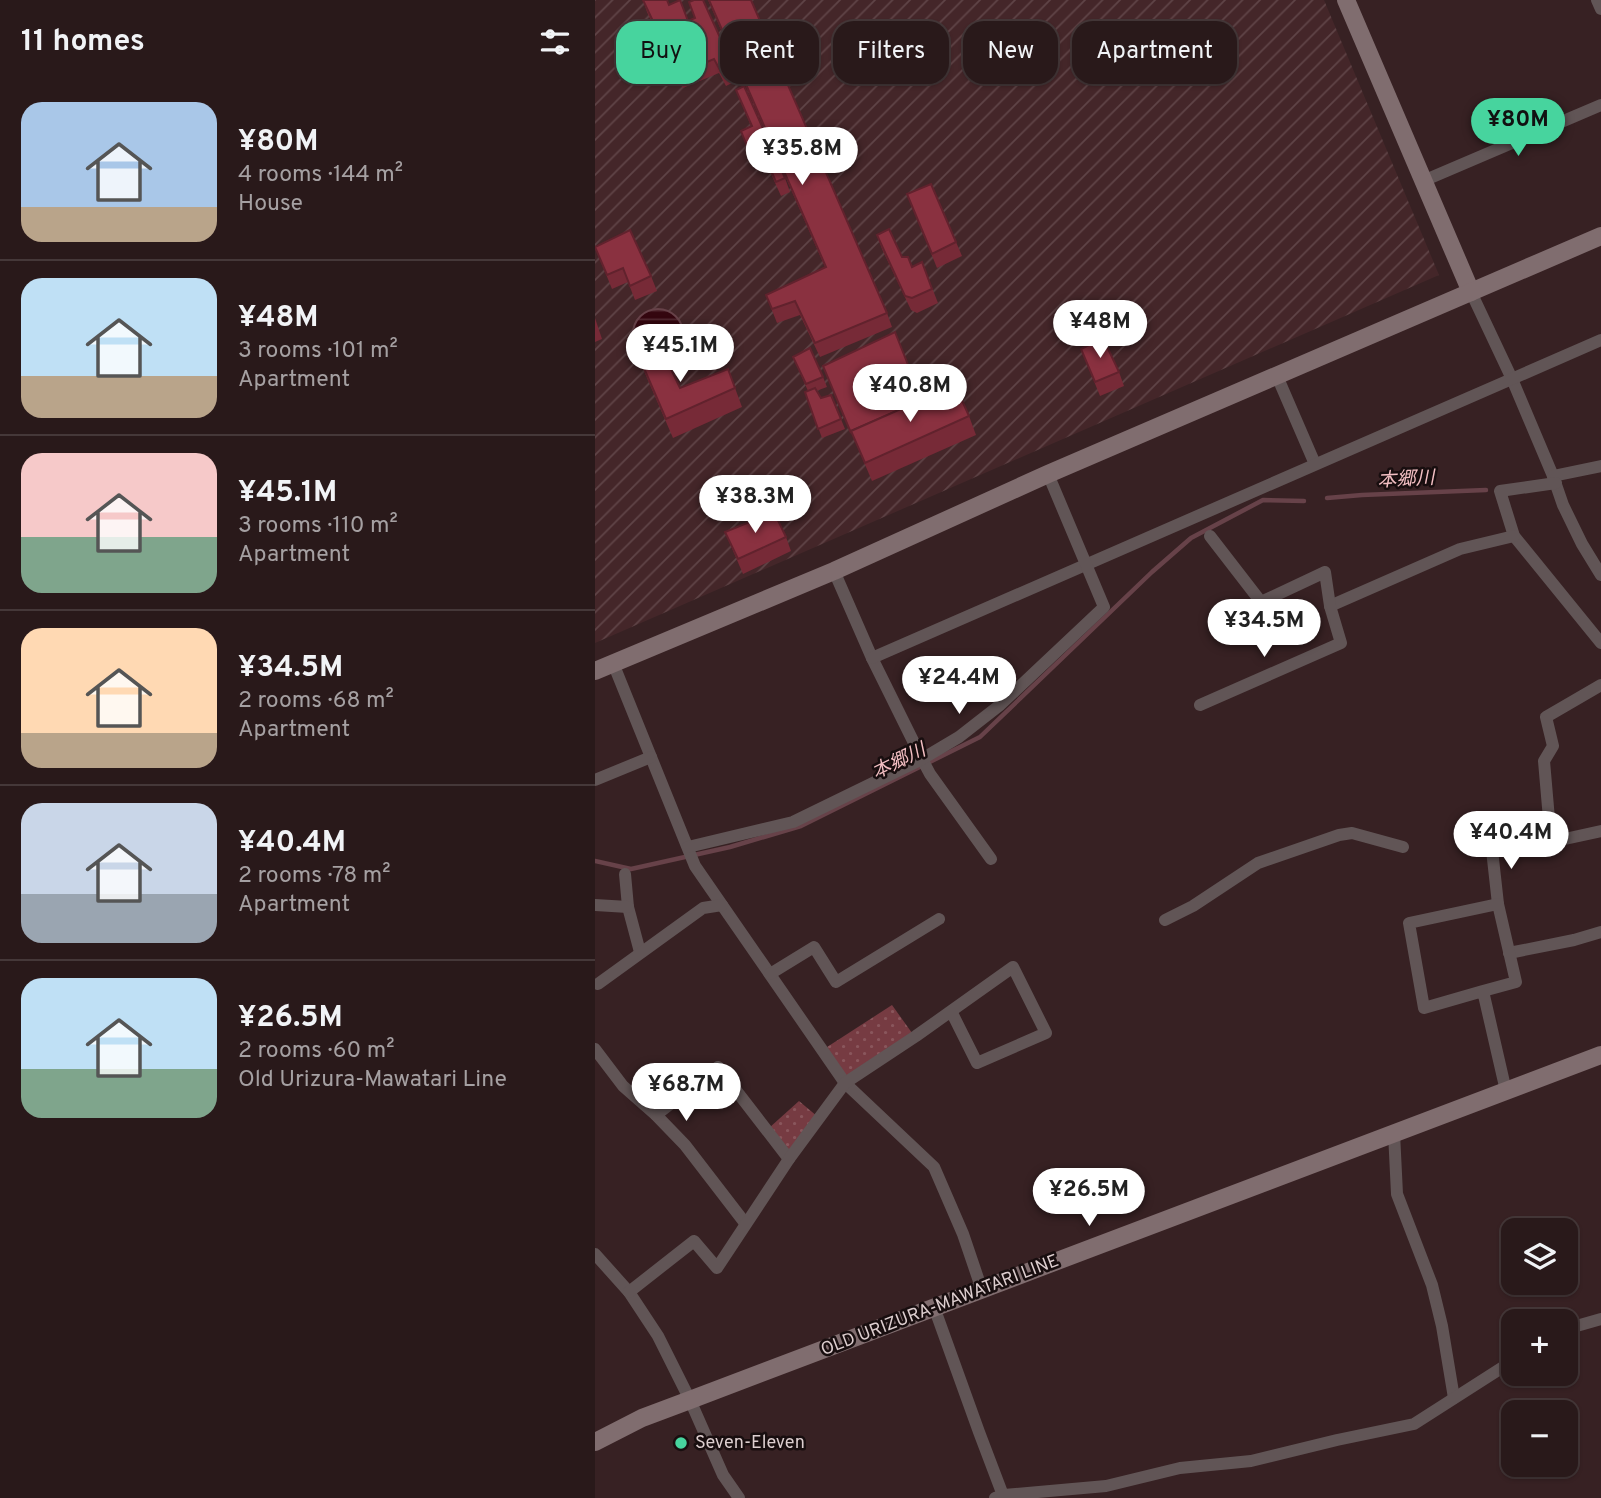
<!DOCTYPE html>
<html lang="en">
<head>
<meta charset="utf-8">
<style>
  body { margin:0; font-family:Overpass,"Noto Sans JP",sans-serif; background:#312223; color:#f1f3f6; height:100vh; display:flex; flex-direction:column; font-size:26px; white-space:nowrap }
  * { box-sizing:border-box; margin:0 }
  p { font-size:23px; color:#a5a0a2 }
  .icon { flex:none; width:38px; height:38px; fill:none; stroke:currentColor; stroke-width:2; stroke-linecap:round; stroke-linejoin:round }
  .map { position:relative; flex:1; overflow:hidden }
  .details { display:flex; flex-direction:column; background:#29191a; width:595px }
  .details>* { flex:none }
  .top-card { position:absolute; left:21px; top:21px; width:665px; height:63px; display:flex; gap:14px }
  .controls { position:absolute; left:906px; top:1218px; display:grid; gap:14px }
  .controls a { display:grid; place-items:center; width:77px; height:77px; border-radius:14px; background:#29191a; box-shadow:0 2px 5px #0004,0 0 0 2px #453839; font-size:35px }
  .price { position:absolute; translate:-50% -60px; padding:0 16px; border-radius:24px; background:#fff; color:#222; font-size:23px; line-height:46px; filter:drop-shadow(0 2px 4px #0008) }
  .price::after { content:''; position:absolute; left:50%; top:42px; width:21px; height:16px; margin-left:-10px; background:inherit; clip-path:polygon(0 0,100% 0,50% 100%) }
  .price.selected { background:#47d49e; color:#111 }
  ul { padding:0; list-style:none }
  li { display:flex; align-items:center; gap:21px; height:175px; padding:0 21px }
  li+li { border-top:2px solid #453839 }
  li span { display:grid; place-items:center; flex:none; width:196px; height:140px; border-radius:21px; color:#555 }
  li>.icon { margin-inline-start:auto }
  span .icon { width:84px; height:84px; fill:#fffc; stroke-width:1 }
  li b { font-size:30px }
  h2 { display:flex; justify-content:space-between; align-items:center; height:84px; padding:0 21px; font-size:30px }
  .pill { padding:0 24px; border-radius:21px; background:#29191a; box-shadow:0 2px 5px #0004,0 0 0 2px #453839; font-size:24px; line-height:63px }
  .pill.selected { background:#47d49e; color:#111 }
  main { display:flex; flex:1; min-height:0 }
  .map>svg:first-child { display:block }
  .industrial { fill:url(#industrial-furrows) }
  .park { fill:url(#park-dots) }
  .water { fill:url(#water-rules); stroke:#674249; stroke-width:2 }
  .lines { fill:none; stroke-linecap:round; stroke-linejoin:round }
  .stream { stroke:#674249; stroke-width:4.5 }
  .street { stroke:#615556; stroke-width:12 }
  .secondary { stroke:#806d6f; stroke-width:18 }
  .wall { fill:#772a37 }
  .building { fill:#8a3140; stroke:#61222d; stroke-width:2 }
  .poi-dot { fill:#47d49e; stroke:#180e0f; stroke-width:2.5 }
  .labels { text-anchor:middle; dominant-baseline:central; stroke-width:5; stroke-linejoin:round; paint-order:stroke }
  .street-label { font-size:18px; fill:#ddcecf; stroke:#180e0f }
  .poi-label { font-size:18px; fill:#ddcecf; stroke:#180e0f; text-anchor:start }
  .water-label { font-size:19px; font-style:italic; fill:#f3bfc3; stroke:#180e0f }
</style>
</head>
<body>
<main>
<section class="details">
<h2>11 homes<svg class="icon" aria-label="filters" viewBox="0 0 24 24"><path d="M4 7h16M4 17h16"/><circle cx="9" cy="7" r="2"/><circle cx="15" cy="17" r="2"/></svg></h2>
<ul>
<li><span style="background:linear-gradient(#a9c7e8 75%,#b9a48a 0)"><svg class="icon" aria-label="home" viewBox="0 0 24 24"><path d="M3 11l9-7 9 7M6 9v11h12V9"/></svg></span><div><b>¥80M</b><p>4 rooms · 144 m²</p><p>House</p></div></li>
<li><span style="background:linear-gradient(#bfe0f5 70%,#b9a48a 0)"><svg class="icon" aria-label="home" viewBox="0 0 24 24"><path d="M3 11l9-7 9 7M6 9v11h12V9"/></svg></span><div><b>¥48M</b><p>3 rooms · 101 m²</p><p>Apartment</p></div></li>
<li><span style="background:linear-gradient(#f6c9c9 60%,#7fa58c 0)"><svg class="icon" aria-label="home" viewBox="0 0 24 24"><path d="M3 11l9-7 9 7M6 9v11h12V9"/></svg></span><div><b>¥45.1M</b><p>3 rooms · 110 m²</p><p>Apartment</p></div></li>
<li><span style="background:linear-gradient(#ffd9b3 75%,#b9a48a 0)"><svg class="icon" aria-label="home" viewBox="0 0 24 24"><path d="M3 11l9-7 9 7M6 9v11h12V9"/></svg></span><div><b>¥34.5M</b><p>2 rooms · 68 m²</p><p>Apartment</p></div></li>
<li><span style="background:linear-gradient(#c9d6e8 65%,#9aa5b1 0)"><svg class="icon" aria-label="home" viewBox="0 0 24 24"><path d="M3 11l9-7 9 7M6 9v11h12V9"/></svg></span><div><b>¥40.4M</b><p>2 rooms · 78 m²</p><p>Apartment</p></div></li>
<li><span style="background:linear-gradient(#bfe0f5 65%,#7fa58c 0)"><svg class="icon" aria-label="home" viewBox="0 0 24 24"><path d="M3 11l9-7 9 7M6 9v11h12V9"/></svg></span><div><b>¥26.5M</b><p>2 rooms · 60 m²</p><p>Old Urizura-Mawatari Line</p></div></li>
</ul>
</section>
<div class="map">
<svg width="1006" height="1498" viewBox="0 0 1006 1498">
  <defs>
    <pattern id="industrial-furrows" width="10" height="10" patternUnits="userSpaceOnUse" patternTransform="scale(1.75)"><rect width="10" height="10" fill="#442629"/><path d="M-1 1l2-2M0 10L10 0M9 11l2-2" fill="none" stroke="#5f4447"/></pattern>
    <pattern id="park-dots" width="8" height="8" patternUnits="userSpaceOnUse" patternTransform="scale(1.75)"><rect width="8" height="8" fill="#763b42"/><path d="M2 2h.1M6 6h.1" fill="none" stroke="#89565c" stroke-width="1.8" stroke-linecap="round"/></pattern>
    <pattern id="water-rules" width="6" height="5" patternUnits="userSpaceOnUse" patternTransform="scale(1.75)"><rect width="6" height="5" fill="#34060f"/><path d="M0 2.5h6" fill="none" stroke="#512931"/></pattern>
  </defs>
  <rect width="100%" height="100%" fill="#372123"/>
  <polygon class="industrial" points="0,0 729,0 844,275 0,643"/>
  <g class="park">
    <polygon points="297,1005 317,1033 251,1078 229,1049"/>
    <polygon points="204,1101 223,1117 195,1153 174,1128"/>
  </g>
  <circle class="water" cx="63" cy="334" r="25"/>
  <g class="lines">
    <g class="stream">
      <polyline points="732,498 767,495 891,490"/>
      <polyline points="0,861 36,869 135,847 206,826 385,737 557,572 596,538 668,500 709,501"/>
    </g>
    <g class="street">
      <polyline points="1002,0 1006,9"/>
      <polyline points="828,181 1006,105"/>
      <polyline points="876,292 917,379 958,476 968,505 987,544 1006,575"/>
      <polyline points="682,376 720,464"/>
      <polyline points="958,476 1006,466"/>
      <polyline points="961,483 905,491 919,536 1006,643"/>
      <polyline points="239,571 277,658 327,759 335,774 396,859"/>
      <polyline points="735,606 865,549 919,536"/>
      <polyline points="277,658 1006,340"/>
      <polyline points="18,663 100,866 250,1083 339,1167 368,1234 387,1290"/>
      <polyline points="1006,685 951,717 958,746 949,761 956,842 1006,831"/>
      <polyline points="605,705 746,643 735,606 730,572 666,602 615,536"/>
      <polyline points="0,780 56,757"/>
      <polyline points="896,841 903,904"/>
      <polyline points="93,847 198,822 327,759 364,737 405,705 509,607 453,474"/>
      <polyline points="30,874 33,907 45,952"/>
      <polyline points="0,905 33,907"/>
      <polyline points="570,920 598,906 663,863 744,835 757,833 808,847"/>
      <polyline points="914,953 979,940 1006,932"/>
      <polyline points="175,974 219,947 241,982 344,919"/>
      <polyline points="3,984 108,908 127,905"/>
      <polyline points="888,991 829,1008 814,923 903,904 921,982 888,991 911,1091"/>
      <polyline points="0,1049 28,1086 61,1115 90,1145 150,1223"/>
      <polyline points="61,1115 123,1067 194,1159"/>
      <polyline points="799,1133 802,1194 837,1285 847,1326 859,1398"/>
      <polyline points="0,1254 34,1292 63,1336 95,1400 128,1475 144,1498"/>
      <polyline points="34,1292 99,1241 122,1268 194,1159 250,1083 321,1036 418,967 451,1033 382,1063 356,1011"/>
      <polyline points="339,1307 384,1432 409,1498"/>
      <polyline points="971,1329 1006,1319"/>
      <polyline points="400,1498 409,1495 511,1486 585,1468 656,1461 742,1440 819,1424 919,1360"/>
    </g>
    <g class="secondary">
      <polyline points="751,0 876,292"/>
      <polyline points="0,671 239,571 453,474 1006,236"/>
      <polyline points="0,1442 47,1418 95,1400 1006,1055"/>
    </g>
  </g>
  <g class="wall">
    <polygon points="48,0 93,21 138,66 143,80 131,86 124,73 88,88 52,12"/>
    <polygon points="113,0 156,0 292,313 297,327 225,357 205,315 182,323 171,295 230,267"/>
    <polygon points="141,90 190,178 195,192 186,196 172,165 161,170 146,131 156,126"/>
    <polygon points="312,194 361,242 367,256 342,268"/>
    <polygon points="282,235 317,267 327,262 343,303 322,313 316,310 287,249"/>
    <polygon points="0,247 56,276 62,291 40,300 33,282 17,289"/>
    <polygon points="0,318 7,339 0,342"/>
    <polygon points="486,349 524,372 529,386 505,396"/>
    <polygon points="42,352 85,388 133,369 147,407 78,438 49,371"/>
    <polygon points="198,357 228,377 232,387 221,391 226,398 236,395 250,429 227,438 210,392 213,391"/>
    <polygon points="228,366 374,416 381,435 277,481"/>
    <polygon points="130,532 191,537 196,551 148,574"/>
  </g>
  <g class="building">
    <polygon points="48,0 72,0 74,5 85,0 93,21 100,18 94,2 99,0 108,0 138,66 126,72 119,59 83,74"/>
    <polygon points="114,0 156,0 292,313 220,343 200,301 177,309 171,295 231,267"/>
    <polygon points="149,86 190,178 181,182 167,150 156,156 146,131 157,126 141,90"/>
    <polygon points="336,184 361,242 337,254 312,194"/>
    <polygon points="294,229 307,257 313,257 317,267 327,262 337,289 317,298 310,296 282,235"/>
    <polygon points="35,230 56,276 35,286 28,268 12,275 0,247"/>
    <polygon points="300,332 327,400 256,431 256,433 228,366"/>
    <polygon points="508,338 524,372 500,382 486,349"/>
    <polygon points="64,344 85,388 133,369 140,388 71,419 42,352"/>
    <polygon points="215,348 228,377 211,384 198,357"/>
    <polygon points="360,385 374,416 270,463 256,431"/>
    <polygon points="220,388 226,398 236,395 246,419 223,429 210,392"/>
    <polygon points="179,512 191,537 143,559 130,532"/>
  </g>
  <circle class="poi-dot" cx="86" cy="1443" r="7"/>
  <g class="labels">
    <g class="street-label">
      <text transform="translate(345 1306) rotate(-21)">OLD URIZURA-MAWATARI LINE</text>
    </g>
    <g class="poi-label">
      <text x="100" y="1443">Seven-Eleven</text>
    </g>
    <g class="water-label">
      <text transform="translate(811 480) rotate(-3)">本郷川</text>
      <text transform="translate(304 762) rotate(-26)">本郷川</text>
    </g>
  </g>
</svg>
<div class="controls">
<a><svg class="icon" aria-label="layers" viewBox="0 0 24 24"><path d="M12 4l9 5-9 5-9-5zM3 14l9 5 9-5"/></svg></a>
<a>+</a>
<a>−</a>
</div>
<b class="price selected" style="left:923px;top:158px">¥80M</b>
<b class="price" style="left:207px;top:187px">¥35.8M</b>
<b class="price" style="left:505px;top:360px">¥48M</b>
<b class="price" style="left:85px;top:384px">¥45.1M</b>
<b class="price" style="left:315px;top:424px">¥40.8M</b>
<b class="price" style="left:160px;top:535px">¥38.3M</b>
<b class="price" style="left:669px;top:659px">¥34.5M</b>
<b class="price" style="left:364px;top:716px">¥24.4M</b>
<b class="price" style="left:916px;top:871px">¥40.4M</b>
<b class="price" style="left:91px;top:1123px">¥68.7M</b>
<b class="price" style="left:494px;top:1228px">¥26.5M</b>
<div class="top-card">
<a class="pill selected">Buy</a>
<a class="pill">Rent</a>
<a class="pill">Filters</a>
<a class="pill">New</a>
<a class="pill">Apartment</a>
</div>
</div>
</main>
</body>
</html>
